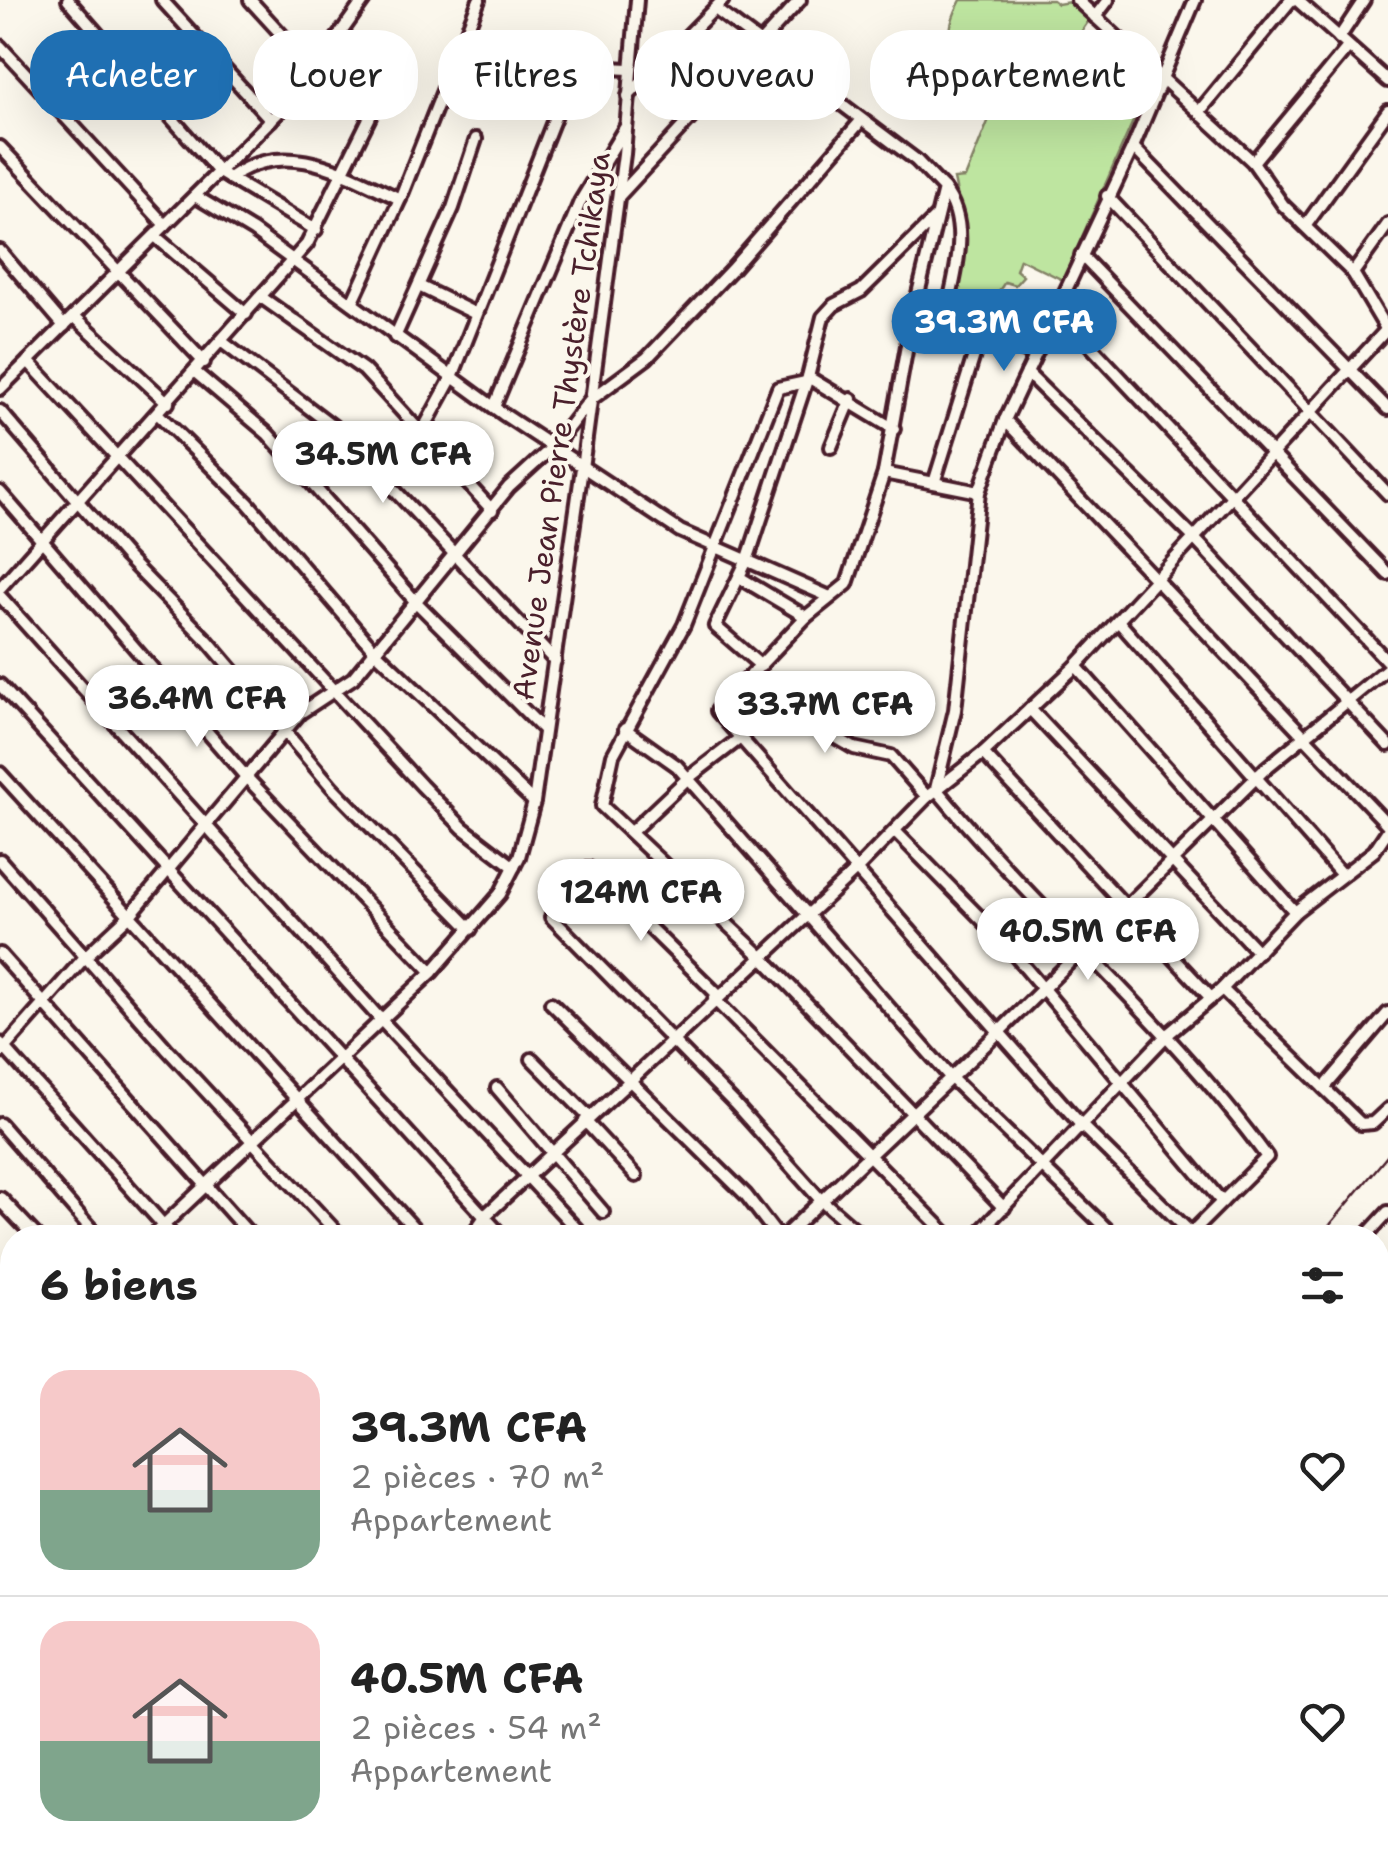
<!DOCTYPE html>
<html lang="fr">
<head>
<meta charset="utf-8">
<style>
  body { margin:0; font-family:"Shantell Sans",sans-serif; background:#f2f2f2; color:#222; height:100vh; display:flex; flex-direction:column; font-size:38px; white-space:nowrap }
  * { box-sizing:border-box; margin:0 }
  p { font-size:32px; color:#767676 }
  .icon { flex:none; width:55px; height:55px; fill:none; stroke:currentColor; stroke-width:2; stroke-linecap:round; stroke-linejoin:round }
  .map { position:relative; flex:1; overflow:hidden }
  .side { position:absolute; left:0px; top:1225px; width:1390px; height:642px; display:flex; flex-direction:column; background:#fff; border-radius:40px 40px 0 0; box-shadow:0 10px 40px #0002 }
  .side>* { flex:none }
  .hud { position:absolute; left:30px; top:30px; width:1330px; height:90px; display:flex; gap:20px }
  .price { position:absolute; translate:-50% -85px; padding:0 22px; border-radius:35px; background:#fff; color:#222; font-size:32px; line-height:65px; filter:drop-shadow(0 2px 5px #0008) }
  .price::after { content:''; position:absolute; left:50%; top:60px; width:30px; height:22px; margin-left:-15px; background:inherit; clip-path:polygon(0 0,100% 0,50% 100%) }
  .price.current { background:#1f6fb2; color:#fff }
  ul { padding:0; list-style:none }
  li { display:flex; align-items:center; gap:30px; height:250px; padding:0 40px }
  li+li { border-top:2px solid #e0e0e0 }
  li span { display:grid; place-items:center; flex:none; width:280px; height:200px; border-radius:30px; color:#555 }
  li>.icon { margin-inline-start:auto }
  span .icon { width:120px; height:120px; fill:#fffc; stroke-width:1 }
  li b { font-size:42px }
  h2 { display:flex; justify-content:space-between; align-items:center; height:120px; padding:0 40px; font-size:42px }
  .pill { padding:0 35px; border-radius:40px; background:#fff; box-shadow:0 10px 40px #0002; font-size:35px; line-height:90px }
  .pill.current { background:#1f6fb2; color:#fff }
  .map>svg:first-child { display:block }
  .green { fill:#bee5a0; stroke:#848266; stroke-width:2.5 }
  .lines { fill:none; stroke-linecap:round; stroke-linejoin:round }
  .stream { stroke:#748fa2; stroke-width:2.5 }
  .minor-casing { stroke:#4a1f2b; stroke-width:18 }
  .tertiary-casing { stroke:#4a1f2b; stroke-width:20 }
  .minor { stroke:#fbf7ec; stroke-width:10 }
  .tertiary { stroke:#fbf7ec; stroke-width:12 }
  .rail { stroke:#4a1f2b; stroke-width:2.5 }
  .labels { text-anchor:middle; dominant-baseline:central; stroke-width:8; stroke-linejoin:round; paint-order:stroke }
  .street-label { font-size:30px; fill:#4a1f2b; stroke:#fbf7ec }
</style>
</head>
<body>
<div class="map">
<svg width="1388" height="1866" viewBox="0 0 1388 1866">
  <rect width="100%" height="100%" fill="#fbf7ec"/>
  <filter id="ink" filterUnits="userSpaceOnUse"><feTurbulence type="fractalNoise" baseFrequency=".01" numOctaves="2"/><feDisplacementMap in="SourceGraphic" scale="20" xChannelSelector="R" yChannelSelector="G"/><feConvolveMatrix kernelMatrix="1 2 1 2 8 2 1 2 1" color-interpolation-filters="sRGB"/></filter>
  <g filter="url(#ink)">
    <g class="green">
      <path d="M961,0H1053L1058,4L1081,0L1094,13L1073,44L1086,67L1101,57L1119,32L1157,67L1063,280L1020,259L1016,270L1023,276L1015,285L1005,282L975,326L957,325L950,311L965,231L954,179L965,178L994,107L974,93L985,76C954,47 938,42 961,0Z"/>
      <polygon points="1388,1256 1388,1578 1378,1586 1378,1265"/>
      <polygon points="1093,1855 1365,1855 1362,1866 1091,1866"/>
    </g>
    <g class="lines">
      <g class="stream">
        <polyline points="1378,1340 1388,1335"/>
        <polyline points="1280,1855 1281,1866"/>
      </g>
      <defs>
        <g id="minor">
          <polyline points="68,0 219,172 316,230"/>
          <polyline points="162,0 271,120"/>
          <polyline points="250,0 315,71"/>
          <polyline points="1077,0 1253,162 1283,205 1353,273 1388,332"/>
          <polyline points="1297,0 1388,81"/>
          <polyline points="715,9 916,160 944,189 912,318 884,473 847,584 806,617 717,711 999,1032 782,1238"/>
          <polyline points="1095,17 1108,0"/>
          <polyline points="1339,38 1364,0"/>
          <polyline points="0,46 165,225"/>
          <polyline points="628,96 723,0"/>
          <polyline points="1199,112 1291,0"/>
          <polyline points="0,147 204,362"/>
          <polyline points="1133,147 1388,409"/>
          <polyline points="1253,162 1348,47"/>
          <path d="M229,178C286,137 344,173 400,199"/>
          <polyline points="195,196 253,231 503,414 680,531 830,597"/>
          <polyline points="619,196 800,0"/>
          <polyline points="1107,196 1388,494"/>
          <polyline points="1306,225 1388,111"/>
          <polyline points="155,236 246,314"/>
          <polyline points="0,251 64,326"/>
          <polyline points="1081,255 1388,574"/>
          <polyline points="1353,273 1388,224"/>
          <polyline points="421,287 476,314"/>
          <polyline points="261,297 364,370 492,510"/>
          <polyline points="352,303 400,199 479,0"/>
          <polyline points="1056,309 1388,662"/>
          <polyline points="74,316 168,403"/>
          <polyline points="912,318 981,333 1035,355"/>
          <path d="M944,325C952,282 974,227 944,189"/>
          <polyline points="395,337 453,208 476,139"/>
          <polyline points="221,341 338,430 555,661"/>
          <polyline points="28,361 422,786 463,828 514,867"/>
          <polyline points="195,372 268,434 415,601 544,730"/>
          <polyline points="1027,373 1192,536 1388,745"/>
          <polyline points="808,377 894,429"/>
          <polyline points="806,382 778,388 684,625 613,755 602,806 761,956 1004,1208"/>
          <polyline points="0,389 298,93 364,0"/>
          <polyline points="494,407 580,202 626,126"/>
          <polyline points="0,411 126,557 208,641 332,787 471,929"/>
          <polyline points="158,414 248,503 374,650 534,802"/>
          <polyline points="1005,420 1388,825"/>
          <polyline points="422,432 452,377 572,74 588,67 629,69"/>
          <polyline points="831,447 851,399"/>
          <polyline points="884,473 979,492"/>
          <polyline points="934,483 981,333"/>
          <polyline points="0,492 247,778 432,972"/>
          <polyline points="739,577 806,617"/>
          <polyline points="0,588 307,244 400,56"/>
          <polyline points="0,596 381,1020 585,1238"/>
          <polyline points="1118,621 1342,875"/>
          <polyline points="761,666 715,626 748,558 808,377 823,317 834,305 861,291 937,216"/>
          <polyline points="1076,666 1295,912"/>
          <polyline points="745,684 854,748 891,756 927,797"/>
          <polyline points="0,685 504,1238"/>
          <polyline points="1030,709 1258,952"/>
          <polyline points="625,729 677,766 950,1077 1116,1238"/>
          <polyline points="983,753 1211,998"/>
          <polyline points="0,773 423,1238"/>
          <polyline points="895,831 1002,940 1222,1202"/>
          <polyline points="631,832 687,779 739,739"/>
          <polyline points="0,860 166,1048 342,1238"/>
          <polyline points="589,868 718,995"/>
          <polyline points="551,917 735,1104 819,1198 865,1238"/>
          <polyline points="0,954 253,1238"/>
          <polyline points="1222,989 1361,1124 1373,1123 1388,1109"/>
          <polyline points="714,999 951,1238"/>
          <polyline points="551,1003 746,1195 779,1238"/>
          <polyline points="0,1043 175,1238"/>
          <polyline points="0,1053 85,957 131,914 300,713 353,678 509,487 555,445 589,401 647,358 732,269 860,122"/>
          <polyline points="532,1059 589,1117"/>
          <polyline points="497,1088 603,1212"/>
          <polyline points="1324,1088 1388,1013"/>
          <polyline points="585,1121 636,1176"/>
          <polyline points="0,1124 99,1238"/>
          <polyline points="150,1238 432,972 500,894 519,857 534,802 582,468 624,154 637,0"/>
          <polyline points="470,1238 486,1215 856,870 927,797 983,753 1076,666 1388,328"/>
          <polyline points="974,1238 1167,1035 1222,989 1295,912 1374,851 1388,830"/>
          <path d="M1186,1238L1267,1157C1169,1023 1041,916 936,789L955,710L979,492L1005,420L1133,147L1195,0"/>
          <polyline points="1196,1238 1082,1126 999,1032 1266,768 1388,668"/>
          <polyline points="1364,1238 1388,1212"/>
          <polyline points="0,1314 12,1327"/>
          <polyline points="0,1377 12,1366"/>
          <polyline points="0,1411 12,1426"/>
          <polyline points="0,1507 12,1520"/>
          <polyline points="0,1591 12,1605"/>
          <polyline points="1378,1666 1388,1669"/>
          <polyline points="0,1671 12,1659"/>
          <polyline points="0,1684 12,1698"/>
          <polyline points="0,1776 12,1790"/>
          <polyline points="70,1855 79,1866"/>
          <polyline points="155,1855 165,1866"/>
          <polyline points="237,1855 247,1866"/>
          <polyline points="316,1855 326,1866"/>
          <polyline points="406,1855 415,1866"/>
          <polyline points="649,1855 659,1866"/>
          <polyline points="728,1855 738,1866"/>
          <polyline points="818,1855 827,1866"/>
          <polyline points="899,1855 909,1866"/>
          <polyline points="0,1863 2,1866"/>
          <polyline points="108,1866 120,1855"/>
          <polyline points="287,1866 300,1855"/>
          <polyline points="475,1866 489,1855"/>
          <polyline points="673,1866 684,1855"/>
          <polyline points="943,1866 947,1855"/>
          <polyline points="1055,1866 1055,1855"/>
        </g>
        <g id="tertiary">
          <polyline points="0,1199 37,1238"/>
          <polyline points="547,1855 555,1866"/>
        </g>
      </defs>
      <use href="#minor" class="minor-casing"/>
      <use href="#tertiary" class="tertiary-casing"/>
      <use href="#minor" class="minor"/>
      <use href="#tertiary" class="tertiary"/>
      <g class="rail">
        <polyline points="1319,1238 1388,1155"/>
        <polyline points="974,1866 976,1855"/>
      </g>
    </g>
  </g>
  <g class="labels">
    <g class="street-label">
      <text transform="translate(561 426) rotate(-82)">Avenue Jean Pierre Thystère Tchikaya</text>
    </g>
  </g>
</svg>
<b class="price current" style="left:1004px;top:374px">39.3M CFA</b>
<b class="price" style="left:383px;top:506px">34.5M CFA</b>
<b class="price" style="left:197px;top:750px">36.4M CFA</b>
<b class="price" style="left:825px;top:756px">33.7M CFA</b>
<b class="price" style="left:641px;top:944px">124M CFA</b>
<b class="price" style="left:1088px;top:983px">40.5M CFA</b>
<div class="hud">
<a class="pill current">Acheter</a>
<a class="pill">Louer</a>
<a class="pill">Filtres</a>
<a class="pill">Nouveau</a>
<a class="pill">Appartement</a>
</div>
<section class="side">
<h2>6 biens<svg class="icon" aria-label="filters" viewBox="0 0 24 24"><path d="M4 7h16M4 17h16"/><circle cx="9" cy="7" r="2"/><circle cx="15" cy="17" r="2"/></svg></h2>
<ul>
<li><span style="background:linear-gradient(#f6c9c9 60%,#7fa58c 0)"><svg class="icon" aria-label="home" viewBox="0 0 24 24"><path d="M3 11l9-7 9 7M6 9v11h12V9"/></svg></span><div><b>39.3M CFA</b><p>2 pièces · 70 m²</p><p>Appartement</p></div><svg class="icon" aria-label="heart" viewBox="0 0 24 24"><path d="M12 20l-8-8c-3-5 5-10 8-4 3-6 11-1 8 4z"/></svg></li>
<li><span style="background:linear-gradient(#f6c9c9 60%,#7fa58c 0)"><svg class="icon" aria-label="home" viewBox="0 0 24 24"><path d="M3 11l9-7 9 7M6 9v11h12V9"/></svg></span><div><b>40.5M CFA</b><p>2 pièces · 54 m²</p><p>Appartement</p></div><svg class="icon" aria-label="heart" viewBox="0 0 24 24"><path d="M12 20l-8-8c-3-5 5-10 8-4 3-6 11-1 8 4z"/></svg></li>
</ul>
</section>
</div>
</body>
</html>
